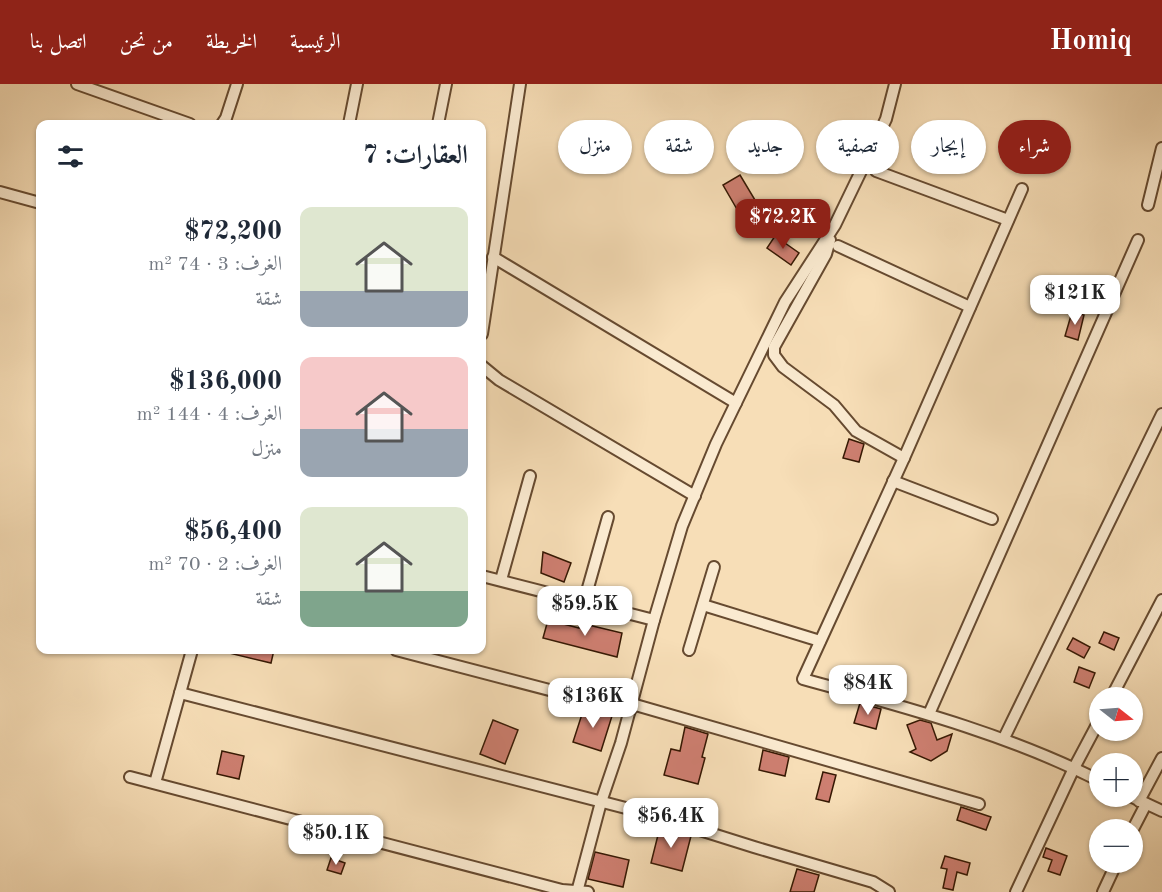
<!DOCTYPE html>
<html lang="ar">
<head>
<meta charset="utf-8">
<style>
  body { margin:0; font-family:"Old Standard TT",Amiri,serif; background:#f6f6f7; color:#1f2937; direction:rtl; height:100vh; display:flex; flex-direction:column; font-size:22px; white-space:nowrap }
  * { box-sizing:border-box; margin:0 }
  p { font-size:20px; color:#747a83 }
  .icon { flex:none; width:33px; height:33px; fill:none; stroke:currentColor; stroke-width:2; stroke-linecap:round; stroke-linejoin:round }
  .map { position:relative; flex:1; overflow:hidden; direction:ltr }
  .details { position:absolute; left:36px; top:36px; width:450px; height:534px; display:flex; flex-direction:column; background:#fff; border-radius:12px; box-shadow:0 2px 4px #0004; direction:rtl }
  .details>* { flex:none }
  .top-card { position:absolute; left:504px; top:36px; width:567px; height:54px; direction:rtl; display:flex; gap:12px }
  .needle { width:39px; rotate:107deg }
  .controls { position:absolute; left:1089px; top:603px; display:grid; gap:12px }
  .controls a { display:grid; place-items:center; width:54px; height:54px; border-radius:50%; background:#fff; box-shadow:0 2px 4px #0004; font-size:30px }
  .price { position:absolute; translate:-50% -51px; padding:0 14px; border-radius:12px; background:#fff; color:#222; font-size:20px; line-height:39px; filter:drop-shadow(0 2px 3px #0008) }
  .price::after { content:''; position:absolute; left:50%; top:36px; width:18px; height:14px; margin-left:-9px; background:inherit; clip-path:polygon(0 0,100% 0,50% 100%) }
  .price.current { background:#8f2418; color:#fff }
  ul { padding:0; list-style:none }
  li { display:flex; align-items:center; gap:18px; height:150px; padding:0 18px }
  li span { display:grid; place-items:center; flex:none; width:168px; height:120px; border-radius:12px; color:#555 }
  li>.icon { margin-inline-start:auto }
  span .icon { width:72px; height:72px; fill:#fffc; stroke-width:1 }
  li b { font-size:26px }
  h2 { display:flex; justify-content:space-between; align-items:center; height:72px; padding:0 18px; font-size:26px }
  .chip { padding:0 21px; border-radius:27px; background:#fff; box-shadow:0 2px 4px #0004; font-size:21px; line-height:54px }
  .chip.current { background:#8f2418; color:#fff }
  header { display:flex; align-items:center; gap:36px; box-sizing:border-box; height:84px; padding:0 30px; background:#8f2418; color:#fff }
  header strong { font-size:28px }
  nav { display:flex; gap:33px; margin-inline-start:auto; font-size:21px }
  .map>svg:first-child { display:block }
  .building { fill:#ce7f71; stroke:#361803; stroke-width:1.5 }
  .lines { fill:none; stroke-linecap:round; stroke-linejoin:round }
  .minor-casing { stroke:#664a30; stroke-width:14 }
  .minor { stroke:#faead0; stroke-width:10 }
</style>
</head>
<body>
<header>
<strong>Homiq</strong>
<nav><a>الرئيسية</a><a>الخريطة</a><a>من نحن</a><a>اتصل بنا</a></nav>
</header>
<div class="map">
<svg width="1162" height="808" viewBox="0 0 1162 808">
  <rect width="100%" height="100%" fill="#f7deb7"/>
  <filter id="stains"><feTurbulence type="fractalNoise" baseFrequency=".00333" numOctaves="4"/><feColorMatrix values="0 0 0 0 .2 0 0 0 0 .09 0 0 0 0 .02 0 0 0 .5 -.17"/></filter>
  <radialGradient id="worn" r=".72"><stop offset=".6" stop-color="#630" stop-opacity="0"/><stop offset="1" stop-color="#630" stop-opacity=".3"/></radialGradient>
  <g class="building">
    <polygon points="740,91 755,116 738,127 723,101"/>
    <polygon points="775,152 799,169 791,181 767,164"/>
    <polygon points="1072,228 1084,231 1078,256 1065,252"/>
    <polygon points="849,355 864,360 859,378 843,374"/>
    <polygon points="543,468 571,479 564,498 541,489"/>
    <polygon points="548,536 579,544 580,539 622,549 617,573 543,554"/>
    <polygon points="1104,548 1119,554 1114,566 1099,559"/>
    <polygon points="1073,554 1090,563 1084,574 1067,565"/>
    <polygon points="229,566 274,566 271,579 229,569"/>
    <polygon points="1079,583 1095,589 1089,604 1074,598"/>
    <polygon points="860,619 881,625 876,645 854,639"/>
    <polygon points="584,624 612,632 601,667 573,658"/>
    <polygon points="493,636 518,646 505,680 480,670"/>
    <polygon points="920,636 931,639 937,656 952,650 947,667 931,677 910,668 916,665 907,641"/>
    <polygon points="685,643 708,650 702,673 705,674 698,700 664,691 671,665 680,667"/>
    <polygon points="763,666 789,673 785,692 759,686"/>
    <polygon points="222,667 244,672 239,695 217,690"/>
    <polygon points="823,688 836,691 829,718 816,715"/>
    <polygon points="961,723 991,733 986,746 957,736"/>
    <polygon points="660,743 691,752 682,787 651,779"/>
    <polygon points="1046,764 1067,772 1060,791 1048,787 1052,776 1043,773"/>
    <polygon points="595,768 629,776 623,803 588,795"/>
    <polygon points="945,772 970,779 967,791 957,788 953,806 943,804 947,785 941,784"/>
    <polygon points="331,774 345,779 341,790 327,786"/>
    <polygon points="797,785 819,791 814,808 790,808"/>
  </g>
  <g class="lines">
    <defs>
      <g id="minor">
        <polyline points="77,0 190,40"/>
        <polyline points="222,40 226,34 237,0"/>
        <polyline points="349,40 357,0"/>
        <polyline points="438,40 446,0"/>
        <polyline points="876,87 1008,136"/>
        <path d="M1022,105L904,374L803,595C904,623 1005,649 1100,697"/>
        <polyline points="0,108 40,119"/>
        <polyline points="1148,121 1162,64"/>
        <polyline points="830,156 826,170 774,263 774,271 783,283 834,321 856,347 904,374"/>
        <polyline points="838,162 970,223"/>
        <polyline points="493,173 736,319"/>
        <polyline points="482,250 520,0"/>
        <polyline points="482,282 499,296 695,412"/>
        <polyline points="893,397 992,435"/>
        <polyline points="482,492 654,536"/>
        <polyline points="501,496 530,392"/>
        <polyline points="584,518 608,433"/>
        <polyline points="703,521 820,557"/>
        <polyline points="396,566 630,627"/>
        <polyline points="689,566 714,483"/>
        <polyline points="180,609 649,730 754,763 873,798 889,808"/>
        <polyline points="1111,614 1162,516"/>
        <polyline points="632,620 979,720"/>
        <polyline points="929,630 1138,156"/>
        <polyline points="1004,654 1162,330"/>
        <polyline points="130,693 562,806 588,808"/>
        <polyline points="155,699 192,566"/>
        <polyline points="1130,712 1162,727"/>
        <polyline points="1139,717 1162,674"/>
        <polyline points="1132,747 1146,720"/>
        <polyline points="577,808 601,718 621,659 654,536 682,442 716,360 785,218 835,141 877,54 886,35 895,0"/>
        <polyline points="1016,808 1074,684 1100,635"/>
        <polyline points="1103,808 1117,778"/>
      </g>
    </defs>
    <use href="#minor" class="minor-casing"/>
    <use href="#minor" class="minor"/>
  </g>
  <rect width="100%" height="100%" filter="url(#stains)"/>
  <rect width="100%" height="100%" fill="url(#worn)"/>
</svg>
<div class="controls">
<a><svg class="needle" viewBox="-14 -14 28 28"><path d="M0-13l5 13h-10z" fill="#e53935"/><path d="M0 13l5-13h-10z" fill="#747a83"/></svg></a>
<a>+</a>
<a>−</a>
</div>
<b class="price current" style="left:783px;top:166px">$72.2K</b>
<b class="price" style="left:1075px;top:242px">$121K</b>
<b class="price" style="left:585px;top:553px">$59.5K</b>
<b class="price" style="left:868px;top:632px">$84K</b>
<b class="price" style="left:593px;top:645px">$136K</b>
<b class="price" style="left:671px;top:765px">$56.4K</b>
<b class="price" style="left:336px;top:782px">$50.1K</b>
<div class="top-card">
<a class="chip current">شراء</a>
<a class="chip">إيجار</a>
<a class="chip">تصفية</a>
<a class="chip">جديد</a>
<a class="chip">شقة</a>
<a class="chip">منزل</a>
</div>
<section class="details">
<h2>العقارات: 7<svg class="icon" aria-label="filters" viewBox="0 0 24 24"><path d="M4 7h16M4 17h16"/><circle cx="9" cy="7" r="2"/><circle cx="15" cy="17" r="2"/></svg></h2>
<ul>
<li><span style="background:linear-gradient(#dfe7d0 70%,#9aa5b1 0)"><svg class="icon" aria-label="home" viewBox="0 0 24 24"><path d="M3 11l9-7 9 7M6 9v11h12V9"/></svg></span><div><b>$72,200</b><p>الغرف: 3 · 74 m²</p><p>شقة</p></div></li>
<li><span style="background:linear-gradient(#f6c9c9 60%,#9aa5b1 0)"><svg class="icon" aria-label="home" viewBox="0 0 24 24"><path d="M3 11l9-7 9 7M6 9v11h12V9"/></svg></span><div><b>$136,000</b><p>الغرف: 4 · 144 m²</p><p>منزل</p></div></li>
<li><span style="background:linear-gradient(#dfe7d0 70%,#7fa58c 0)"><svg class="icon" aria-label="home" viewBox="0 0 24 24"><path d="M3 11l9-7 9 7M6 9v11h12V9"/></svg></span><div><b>$56,400</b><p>الغرف: 2 · 70 m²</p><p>شقة</p></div></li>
</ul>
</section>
</div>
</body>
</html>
